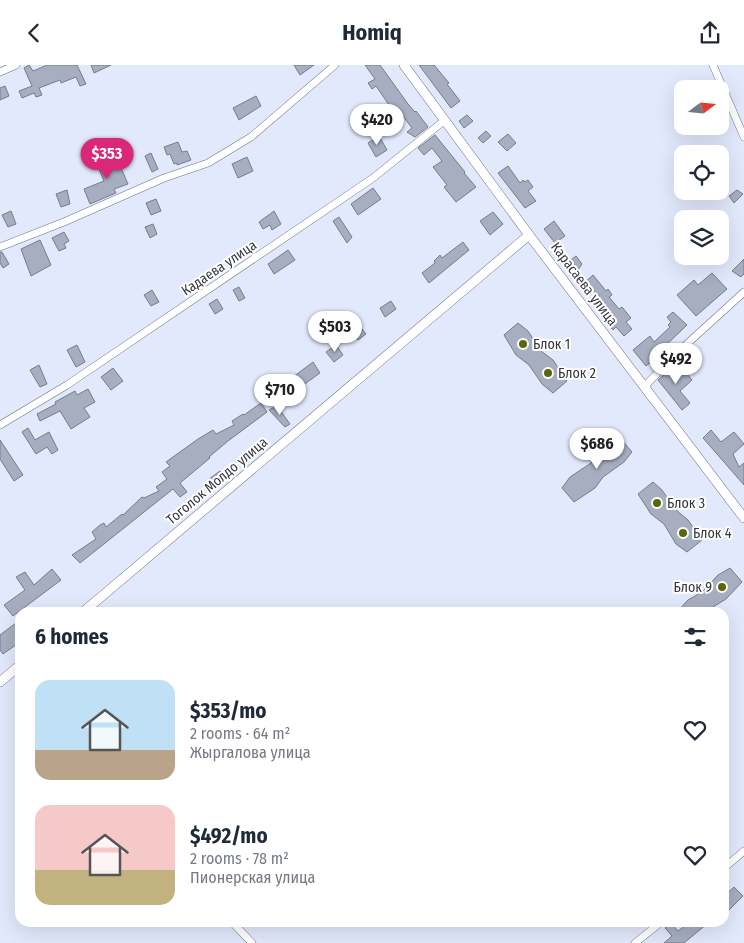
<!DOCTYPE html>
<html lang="en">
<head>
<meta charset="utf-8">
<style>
  body { margin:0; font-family:"Fira Sans Condensed",sans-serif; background:#f6f6f7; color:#1f2937; height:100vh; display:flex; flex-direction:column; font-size:19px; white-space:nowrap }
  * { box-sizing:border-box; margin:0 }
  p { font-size:16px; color:#747a83 }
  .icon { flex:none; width:28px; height:28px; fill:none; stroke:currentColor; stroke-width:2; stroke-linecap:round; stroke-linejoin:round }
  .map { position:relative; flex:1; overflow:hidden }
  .side { position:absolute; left:15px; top:542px; width:714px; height:320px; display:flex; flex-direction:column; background:#fff; border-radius:15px; box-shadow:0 5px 20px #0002 }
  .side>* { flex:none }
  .needle { width:32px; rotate:74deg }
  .tools { position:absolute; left:674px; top:15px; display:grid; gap:10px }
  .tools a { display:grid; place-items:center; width:55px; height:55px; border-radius:10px; background:#fff; box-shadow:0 5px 20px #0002; font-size:25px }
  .price { position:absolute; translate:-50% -42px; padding:0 11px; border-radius:18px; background:#fff; color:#222; font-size:16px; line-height:32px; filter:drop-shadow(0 1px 2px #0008) }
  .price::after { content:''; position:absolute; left:50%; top:30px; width:15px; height:11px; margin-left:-8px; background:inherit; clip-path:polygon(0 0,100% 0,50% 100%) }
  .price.selected { background:#db2777; color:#fff }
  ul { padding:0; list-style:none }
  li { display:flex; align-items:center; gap:15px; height:125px; padding:0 20px }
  li span { display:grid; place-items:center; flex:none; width:140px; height:100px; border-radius:15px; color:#555 }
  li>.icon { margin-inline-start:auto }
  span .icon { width:60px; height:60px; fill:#fffc; stroke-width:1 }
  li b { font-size:21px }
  h2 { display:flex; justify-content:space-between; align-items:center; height:60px; padding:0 20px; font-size:21px }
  header { display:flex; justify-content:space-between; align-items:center; height:65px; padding:0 20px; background:#fff; font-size:22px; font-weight:700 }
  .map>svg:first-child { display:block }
  .building { fill:#a7aec0; stroke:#757c8c }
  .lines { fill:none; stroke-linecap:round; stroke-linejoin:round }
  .minor-casing { stroke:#6c7383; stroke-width:8 }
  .tertiary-casing { stroke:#6c7383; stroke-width:10 }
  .minor { stroke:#fff; stroke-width:7 }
  .tertiary { stroke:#fff; stroke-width:9 }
  .poi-dot { fill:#59660a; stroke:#fff; stroke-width:2 }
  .labels { text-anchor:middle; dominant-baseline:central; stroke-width:4; stroke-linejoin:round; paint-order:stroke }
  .street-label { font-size:14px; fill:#34373e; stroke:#fff }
  .poi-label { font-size:14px; fill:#34373e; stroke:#fff; text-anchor:start }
</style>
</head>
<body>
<header><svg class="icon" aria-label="back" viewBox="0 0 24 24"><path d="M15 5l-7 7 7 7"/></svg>Homiq<svg class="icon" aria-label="share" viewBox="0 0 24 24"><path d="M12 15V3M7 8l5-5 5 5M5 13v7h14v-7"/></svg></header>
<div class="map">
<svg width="744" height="878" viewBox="0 0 744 878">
  <rect width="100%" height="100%" fill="#e2e9fc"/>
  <g class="building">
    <polygon points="29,0 33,6 47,0 77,0 86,19 80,21 76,12 61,18 60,15 39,23 42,30 36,32 34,28 22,33 19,26 32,21 24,3"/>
    <polygon points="91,0 111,0 94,8"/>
    <polygon points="294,0 314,0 300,10"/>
    <polygon points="365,0 380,0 408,39 415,47 416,46 428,62 415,72 407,67 412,63 402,50 398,53 376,21 372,24 368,18 375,14"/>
    <polygon points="419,0 434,0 449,18 447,19 460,36 451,43"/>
    <polygon points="5,21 9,31 0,35 0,23"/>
    <polygon points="256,31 261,41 239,55 233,43"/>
    <polygon points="467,50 473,56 464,63 459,56"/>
    <polygon points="486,66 491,71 483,78 478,73"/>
    <polygon points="508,69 516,78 507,86 498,77"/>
    <polygon points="435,70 465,107 464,108 476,122 456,137 444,122 447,120 433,102 442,96 432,83 424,90 418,83"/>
    <polygon points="379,71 387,85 376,92 368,78"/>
    <polygon points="178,77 182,87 187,86 191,95 177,100 177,98 174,99 170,89 167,90 164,82"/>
    <polygon points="151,88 158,104 152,107 145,91"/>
    <polygon points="115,89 128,119 114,124 116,128 90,139 84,124 104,116 96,97"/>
    <polygon points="247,92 253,106 238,113 232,99"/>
    <polygon points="508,101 520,118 523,115 525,117 528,115 533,122 528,126 536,136 525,143 498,108"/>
    <polygon points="373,123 381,134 358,150 351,139"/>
    <polygon points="67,125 70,139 61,142 56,129"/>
    <polygon points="737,125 743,129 734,138 729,131"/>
    <polygon points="156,134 161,146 151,150 146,138"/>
    <polygon points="11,146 16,159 8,162 2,150"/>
    <polygon points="274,146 281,159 272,165 270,160 263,164 259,157"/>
    <polygon points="493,147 503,159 490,170 480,156"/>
    <polygon points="339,152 352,172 347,178 333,156"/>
    <polygon points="554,156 565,171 555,178 544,164"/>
    <polygon points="153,159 157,169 150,173 145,162"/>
    <polygon points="64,167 69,176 64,179 66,183 59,186 52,173"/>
    <polygon points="40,175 51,200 31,211 21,184"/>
    <polygon points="463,177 469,185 429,218 422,208 435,198 434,196 440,190 442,193"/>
    <polygon points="288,185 295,195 274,209 268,199"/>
    <polygon points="0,187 2,187 9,199 3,203 0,198"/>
    <polygon points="576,191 582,199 578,205 571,195"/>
    <polygon points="744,194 744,209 741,212 732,206"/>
    <polygon points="712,208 727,224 696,251 677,230 694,215 698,220"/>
    <polygon points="593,210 606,226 608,224 612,230 609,232 619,244 622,242 631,253 626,257 632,264 624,271 616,262 613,265 605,256 611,251 597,234 600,231 584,218"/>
    <polygon points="239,222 245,233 239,236 233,225"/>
    <polygon points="152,225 159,237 151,241 144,230"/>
    <polygon points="217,234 223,244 215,249 209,239"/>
    <polygon points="391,236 396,244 385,252 380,243"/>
    <polygon points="673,247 687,260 661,285 663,287 646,301 633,285 650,271 654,277 670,262 668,260 671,257 667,252"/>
    <polygon points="518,258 528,266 541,286 553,295 567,316 553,328 542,319 529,300 516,290 504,270"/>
    <polygon points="358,259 366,269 358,275 350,265"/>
    <polygon points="77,280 85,297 76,302 67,285"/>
    <polygon points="336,280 343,290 334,297 326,287"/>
    <polygon points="313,297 320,308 277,339 271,329 269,331 261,321 270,315 277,324"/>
    <polygon points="678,298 692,315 680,326 690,338 682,345 658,315"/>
    <polygon points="39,300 47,319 40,322 30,305"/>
    <polygon points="113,303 123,316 111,325 101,312"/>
    <polygon points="88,324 95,337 84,343 90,352 71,364 60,346 40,356 37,349 56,339 55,337 75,326 77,330"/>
    <polygon points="261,338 267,347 228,376 209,392 210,393 180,418 187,427 180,432 173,424 80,498 72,490 96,474 92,467 100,460 104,458 106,462 122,449 123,450 142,432 144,433 159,426 156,422 167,414 162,407 170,401 166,397 198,374 213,365 216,369 234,360 232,356 243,349 244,350"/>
    <polygon points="277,341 290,359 285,362 269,345"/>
    <polygon points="28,363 35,375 49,367 58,385 52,389 47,382 36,389 22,367"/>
    <polygon points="711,365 721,377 734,367 744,379 733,389 739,402 744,398 744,420 703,373"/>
    <polygon points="620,373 632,387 624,397 603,412 595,423 574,437 562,423 570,412 591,398 607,380"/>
    <polygon points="0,375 23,410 14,416 0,394"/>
    <polygon points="220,406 226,413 216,422 209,414"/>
    <polygon points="653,417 662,425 676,445 688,455 702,475 687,487 676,479 664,459 651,449 638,429"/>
    <polygon points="730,503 742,517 726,534 713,542 709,548 676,548 688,535 702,527 718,510"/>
    <polygon points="52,504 61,515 13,551 4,540 25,525 16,512 25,507 34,520"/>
    <polygon points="20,555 20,577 3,589 0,585 0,570"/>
    <polygon points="734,822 743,831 728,846 724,842 724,831"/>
    <polygon points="671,858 678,866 689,858 708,858 684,878 664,878 672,871 665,863"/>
  </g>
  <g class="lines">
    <defs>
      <g id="minor">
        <polyline points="713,0 744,72"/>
        <polyline points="0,7 16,0"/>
        <polyline points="0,182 64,157 164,113 208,98 251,72 335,0"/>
        <polyline points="644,322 678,287 744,227"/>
        <polyline points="0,360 67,320 373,113 445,55"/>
        <polyline points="724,803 744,786"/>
        <polyline points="233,858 252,878"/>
        <polyline points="635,878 660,858"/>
      </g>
      <g id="tertiary">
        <polyline points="404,0 529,170 744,453"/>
        <polyline points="82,548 529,170"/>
        <polyline points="0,617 20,600"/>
      </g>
    </defs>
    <use href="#minor" class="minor-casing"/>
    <use href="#tertiary" class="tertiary-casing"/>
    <use href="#minor" class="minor"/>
    <use href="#tertiary" class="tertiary"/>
  </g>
  <g class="poi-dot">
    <circle cx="523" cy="279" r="5"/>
    <circle cx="548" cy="308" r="5"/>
    <circle cx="657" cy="438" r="5"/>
    <circle cx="683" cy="468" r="5"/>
    <circle cx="722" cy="522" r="5"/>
  </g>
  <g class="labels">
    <g class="street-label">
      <text transform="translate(219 203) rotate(-34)">Кадаева улица</text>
      <text transform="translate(584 219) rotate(53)">Карасаева улица</text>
      <text transform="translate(217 416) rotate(-40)">Тоголок Молдо улица</text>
    </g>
    <g class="poi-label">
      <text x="533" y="279">Блок 1</text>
      <text x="558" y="308">Блок 2</text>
      <text x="667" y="438">Блок 3</text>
      <text x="693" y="468">Блок 4</text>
      <text x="712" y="522" text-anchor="end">Блок 9</text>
    </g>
  </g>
</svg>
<div class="tools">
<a><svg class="needle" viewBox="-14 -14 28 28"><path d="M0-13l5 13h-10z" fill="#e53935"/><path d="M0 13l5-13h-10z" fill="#747a83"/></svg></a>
<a><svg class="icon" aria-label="locate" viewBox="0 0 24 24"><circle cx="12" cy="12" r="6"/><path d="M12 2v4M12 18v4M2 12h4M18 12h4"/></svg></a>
<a><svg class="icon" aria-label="layers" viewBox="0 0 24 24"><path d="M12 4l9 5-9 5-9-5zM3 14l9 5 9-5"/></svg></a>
</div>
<b class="price" style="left:377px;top:81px">$420</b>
<b class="price selected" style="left:107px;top:115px">$353</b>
<b class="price" style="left:335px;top:288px">$503</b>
<b class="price" style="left:676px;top:320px">$492</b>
<b class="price" style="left:280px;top:351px">$710</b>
<b class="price" style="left:597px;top:405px">$686</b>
<section class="side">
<h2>6 homes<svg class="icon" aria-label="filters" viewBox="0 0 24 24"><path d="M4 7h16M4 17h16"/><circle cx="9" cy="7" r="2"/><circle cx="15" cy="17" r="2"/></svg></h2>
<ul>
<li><span style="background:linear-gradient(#bfe0f5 70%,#b9a48a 0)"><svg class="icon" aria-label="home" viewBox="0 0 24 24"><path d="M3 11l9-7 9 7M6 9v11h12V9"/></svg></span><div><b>$353/mo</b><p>2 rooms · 64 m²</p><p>Жыргалова улица</p></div><svg class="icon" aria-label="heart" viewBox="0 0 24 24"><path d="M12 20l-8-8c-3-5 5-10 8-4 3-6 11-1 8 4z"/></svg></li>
<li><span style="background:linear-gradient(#f6c9c9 65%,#c2b280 0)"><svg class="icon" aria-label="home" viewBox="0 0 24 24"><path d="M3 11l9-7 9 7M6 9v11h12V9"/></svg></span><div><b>$492/mo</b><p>2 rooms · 78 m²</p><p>Пионерская улица</p></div><svg class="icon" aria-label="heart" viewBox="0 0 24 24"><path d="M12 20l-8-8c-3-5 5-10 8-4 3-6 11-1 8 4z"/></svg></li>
</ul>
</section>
</div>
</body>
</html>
